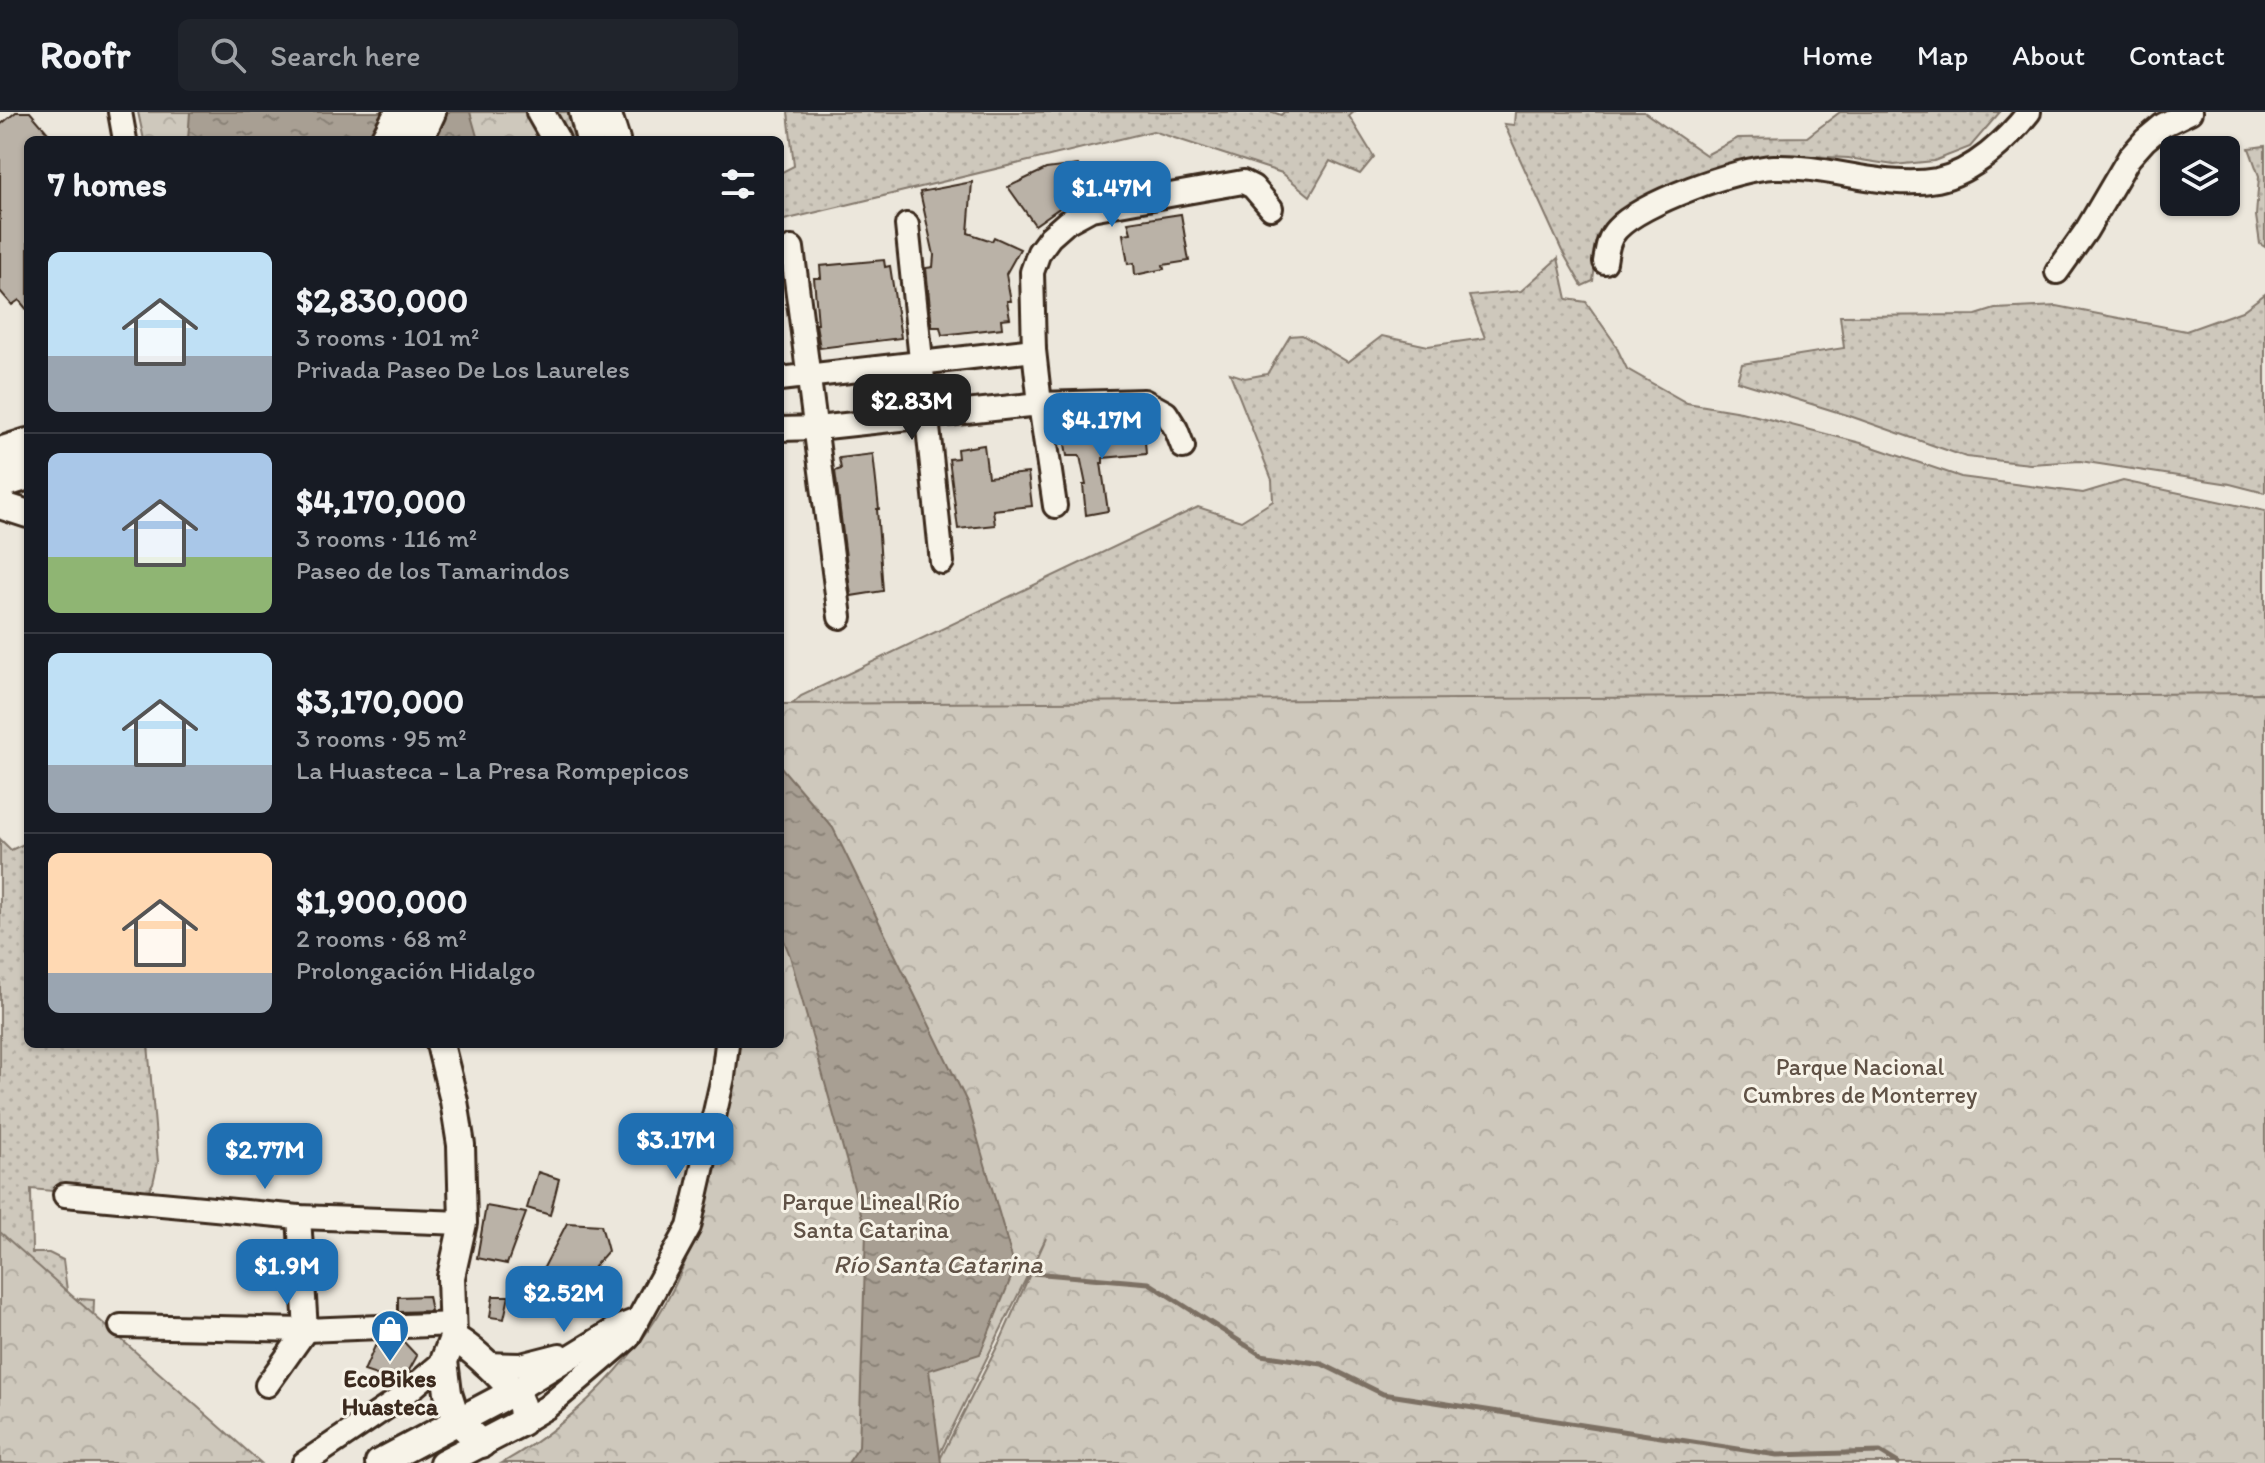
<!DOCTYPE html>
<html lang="en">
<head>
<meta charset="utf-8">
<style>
  body { margin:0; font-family:Itim,sans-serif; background:#20242c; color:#f1f3f6; height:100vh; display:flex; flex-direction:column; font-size:30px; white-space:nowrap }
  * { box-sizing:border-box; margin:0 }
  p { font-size:26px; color:#9ea1a6 }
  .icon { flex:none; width:44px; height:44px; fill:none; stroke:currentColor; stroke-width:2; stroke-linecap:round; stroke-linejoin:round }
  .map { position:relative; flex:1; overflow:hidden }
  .side { position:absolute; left:24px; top:24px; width:760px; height:912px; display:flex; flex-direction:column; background:#171b24; border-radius:12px; box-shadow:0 2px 6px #0004 }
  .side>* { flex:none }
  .fabs { position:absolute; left:2160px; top:24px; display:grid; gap:16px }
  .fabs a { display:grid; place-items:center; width:80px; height:80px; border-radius:12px; background:#171b24; box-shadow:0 2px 6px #0004; font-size:40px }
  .price { position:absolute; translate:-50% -68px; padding:0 18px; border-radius:16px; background:#1f6fb2; color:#fff; font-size:26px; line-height:52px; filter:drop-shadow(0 2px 4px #0008) }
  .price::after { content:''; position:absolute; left:50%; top:48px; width:24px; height:18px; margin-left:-12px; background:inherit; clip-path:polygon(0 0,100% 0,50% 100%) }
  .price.active { background:#222; color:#fff }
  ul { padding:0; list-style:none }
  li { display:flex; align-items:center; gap:24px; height:200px; padding:0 24px }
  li+li { border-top:2px solid #363941 }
  li span { display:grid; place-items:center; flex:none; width:224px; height:160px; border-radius:12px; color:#555 }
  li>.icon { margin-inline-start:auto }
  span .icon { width:96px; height:96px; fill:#fffc; stroke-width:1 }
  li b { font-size:34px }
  h2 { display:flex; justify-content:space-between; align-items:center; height:96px; padding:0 24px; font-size:34px }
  header { display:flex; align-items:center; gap:48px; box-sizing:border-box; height:112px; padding:0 40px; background:#171b24; border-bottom:2px solid #363941 }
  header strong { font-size:38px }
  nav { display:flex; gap:44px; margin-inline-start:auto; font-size:28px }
  .search { width:560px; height:72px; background:#20242c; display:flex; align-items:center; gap:20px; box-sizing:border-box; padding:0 28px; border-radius:12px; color:#9ea1a6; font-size:30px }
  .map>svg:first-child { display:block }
  .grass { fill:url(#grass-dots); stroke:#84796d; stroke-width:2 }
  .park { fill:url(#park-crowns); stroke:#84796d; stroke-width:2 }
  .water { fill:url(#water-ripples); stroke:#7c7064; stroke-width:2 }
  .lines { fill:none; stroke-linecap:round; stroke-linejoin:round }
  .stream { stroke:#7c7064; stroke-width:5 }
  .building { fill:#bab2a7; stroke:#3b2a1e; stroke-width:2 }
  .minor-casing { stroke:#3b2a1e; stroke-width:28 }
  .major-casing { stroke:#3b2a1e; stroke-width:32 }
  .highway-casing { stroke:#3b2a1e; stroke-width:36 }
  .minor { stroke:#f7f3e8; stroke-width:22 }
  .major { stroke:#f7f3e8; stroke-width:26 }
  .highway { stroke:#f7f3e8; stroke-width:30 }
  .labels { text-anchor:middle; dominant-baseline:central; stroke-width:6; stroke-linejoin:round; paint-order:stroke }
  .park-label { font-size:24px; fill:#605246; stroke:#f7f3e8 }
  .poi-label { font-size:24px; font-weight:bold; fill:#3b2a1e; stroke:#f7f3e8 }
  .water-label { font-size:26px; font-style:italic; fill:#615347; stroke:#f7f3e8 }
</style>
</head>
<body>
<header>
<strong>Roofr</strong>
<div class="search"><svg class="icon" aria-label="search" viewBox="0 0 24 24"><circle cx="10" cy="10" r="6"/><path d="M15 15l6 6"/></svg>Search here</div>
<nav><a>Home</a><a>Map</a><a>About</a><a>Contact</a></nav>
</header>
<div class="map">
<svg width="2265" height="1351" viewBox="0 0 2265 1351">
  <defs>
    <pattern id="grass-dots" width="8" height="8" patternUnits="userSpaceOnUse" patternTransform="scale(2)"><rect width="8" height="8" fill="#cec8bc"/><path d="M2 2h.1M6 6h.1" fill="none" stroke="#b2aca1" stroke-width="1.8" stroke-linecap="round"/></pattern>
    <pattern id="park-crowns" width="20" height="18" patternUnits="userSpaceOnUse" patternTransform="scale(2)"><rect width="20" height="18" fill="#cec8bc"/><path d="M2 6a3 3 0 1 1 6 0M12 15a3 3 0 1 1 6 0" fill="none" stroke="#b2aca1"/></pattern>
    <pattern id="water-ripples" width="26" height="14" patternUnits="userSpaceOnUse" patternTransform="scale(2)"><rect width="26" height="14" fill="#a89f93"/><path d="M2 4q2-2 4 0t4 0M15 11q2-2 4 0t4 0" fill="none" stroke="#8a8277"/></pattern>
  </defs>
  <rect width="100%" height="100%" fill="#ece7dc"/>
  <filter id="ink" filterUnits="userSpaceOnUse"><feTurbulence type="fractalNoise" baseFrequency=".0125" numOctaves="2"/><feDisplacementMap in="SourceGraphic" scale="16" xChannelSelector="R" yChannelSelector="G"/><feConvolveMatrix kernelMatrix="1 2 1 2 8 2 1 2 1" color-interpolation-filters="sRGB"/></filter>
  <g filter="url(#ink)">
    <g class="grass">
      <polygon points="788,0 1273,0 1281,3 1284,0 1354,0 1349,4 1374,45 1360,62 1330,49 1310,84 1282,61 1153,19 780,109 780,61 794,54"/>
      <polygon points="1515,0 1644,0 1706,43 1738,26 1807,25 1840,0 2000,0 1970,35 1934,49 1894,53 1848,46 1787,43 1737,48 1630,94 1599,122 1593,169 1582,174 1562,139 1504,12 1514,13"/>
      <polygon points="2265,34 2265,135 2260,132 2256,104 2259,64 2249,36"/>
      <polygon points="1558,146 1567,187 1586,190 1614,230 1627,257 1687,291 1741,300 1861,331 1961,365 2083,381 2123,369 2265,399 2265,1351 1060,1096 788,596 801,584 1198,395 1241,409 1273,389 1272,368 1230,261 1245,266 1267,262 1290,224 1302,223 1348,250 1382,224 1428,234 1485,226 1469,184 1521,179"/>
      <polygon points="2265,182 2265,381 2230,372 2080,349 2030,352 1966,345 1847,303 1737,269 1742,252 1844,236 1840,204 1976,203 1995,197 2057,194 2186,219 2242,199"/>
      <polygon points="0,727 11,738 28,730 28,932 148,932 158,1050 153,1071 143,1087 31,1077 32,1141 49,1141 63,1148 68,1186 94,1188 91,1269 0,1267"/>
    </g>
    <g class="park">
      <polygon points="138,0 584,0 591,28 144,28"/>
      <path d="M2265,581V1351H938L1002,1225L1046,1126L935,1351H502C581,1307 663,1223 690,1135C696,1114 699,1091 703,1069C713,1024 722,978 731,932H780V592Z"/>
      <polygon points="0,1120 261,1351 0,1351"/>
    </g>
    <g class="water">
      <polygon points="190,0 470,0 478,28 188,28"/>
      <polygon points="780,654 833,716 967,990 1015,1156 980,1242 929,1258 941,1351 848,1351 859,1335 866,1120 790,844 780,818"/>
    </g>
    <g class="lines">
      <polyline class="stream" points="1009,1159 1149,1171 1261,1243 1322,1252 1383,1282 1777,1343 1880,1340 1898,1351"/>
    </g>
    <g class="building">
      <polygon points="16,0 30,0 54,28 28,28 28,199 19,188 12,193 0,179 0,13"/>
      <polygon points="1078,53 1086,84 1061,95 1035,113 1008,75 1046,57"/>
      <polygon points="972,70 968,121 992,129 994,125 1020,137 1006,162 1011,189 1007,189 1010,206 1001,207 1002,216 942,223 940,215 932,215 926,156 933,155 934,143 920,80"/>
      <polygon points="1181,102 1189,149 1163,153 1164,157 1135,163 1134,151 1128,152 1123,122 1131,121 1128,110"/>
      <polygon points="884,148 885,155 890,154 901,226 820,236 816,212 818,212 814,166 821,166 820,154"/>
      <polygon points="1144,317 1146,342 1103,346 1103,351 1101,351 1108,399 1086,403 1083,373 1086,373 1080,344 1067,344 1064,326"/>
      <polygon points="984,333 988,365 1028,361 1032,394 993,398 995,413 958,417 949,347 958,346 957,337"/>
      <polygon points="873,342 879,397 877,397 883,479 851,484 835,359 841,357 839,346"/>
      <polygon points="538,1060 559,1067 550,1103 527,1096"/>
      <polygon points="486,1094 526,1101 507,1152 477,1146"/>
      <polygon points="567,1111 601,1113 608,1139 561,1192 551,1183 555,1176 541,1161"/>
      <polygon points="428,1184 431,1199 398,1200 398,1185"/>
      <polygon points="493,1184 509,1184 504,1207 490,1205"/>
      <polygon points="398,1228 402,1228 417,1244 407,1262 397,1270 364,1259 375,1234 398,1235"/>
    </g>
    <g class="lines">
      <defs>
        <g id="minor">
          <polyline points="120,0 125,28"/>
          <polyline points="907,113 942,450"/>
          <polyline points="792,136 840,505"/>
          <path d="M1605,150C1607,138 1608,126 1617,117C1641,91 1738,56 1774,55C1829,53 1885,78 1937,68C1974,60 2007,28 2029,0"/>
          <polyline points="2057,160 2086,119 2129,46 2145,28 2163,13 2190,0"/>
          <polyline points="780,267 1034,238"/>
          <polyline points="780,317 817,316 1040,292 1055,394"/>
          <polyline points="1183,335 1176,317 1166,301 1144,289 1040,292 1034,238 1032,160 1039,140 1050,125 1067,110 1091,97 1243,70 1253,75 1271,96"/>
          <polyline points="65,1083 299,1105 463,1111"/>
          <polyline points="121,1214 306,1218 454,1212"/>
          <polyline points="484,1252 521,1253 560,1243"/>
          <polyline points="267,1273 306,1218 299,1105"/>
          <polyline points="513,1280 619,1215 637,1208"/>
          <polyline points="522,1310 547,1295 628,1226 689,1115 723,965 727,932"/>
          <polyline points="304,1351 399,1287 444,1249"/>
        </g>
        <g id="major">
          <polyline points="540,0 556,28"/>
          <polyline points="583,0 590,28"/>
          <polyline points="607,0 616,28"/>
          <polyline points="0,393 28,402"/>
          <polyline points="440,932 454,989 461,1033 463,1111 451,1165 453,1226 444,1249 448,1281 457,1309 482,1332"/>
          <polyline points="379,1351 513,1280"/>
          <path d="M443,1351L522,1310C523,1303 523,1296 520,1290C512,1273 469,1233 453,1226"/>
        </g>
        <g id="highway">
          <polyline points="386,28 401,0"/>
          <polyline points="417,28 430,0"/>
          <polyline points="0,341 28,332"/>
          <polyline points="0,371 28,362"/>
        </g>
      </defs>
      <use href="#minor" class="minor-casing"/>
      <use href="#major" class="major-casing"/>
      <use href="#highway" class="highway-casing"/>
      <use href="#minor" class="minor"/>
      <use href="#major" class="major"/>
      <use href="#highway" class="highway"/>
    </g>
  </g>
  <defs>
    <symbol id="shop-pin" viewBox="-11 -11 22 30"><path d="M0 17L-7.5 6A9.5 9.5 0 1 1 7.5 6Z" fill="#1f6fb2" stroke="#f7f3e8"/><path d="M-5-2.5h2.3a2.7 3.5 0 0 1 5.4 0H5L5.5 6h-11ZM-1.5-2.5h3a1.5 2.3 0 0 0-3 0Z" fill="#fff"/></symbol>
  </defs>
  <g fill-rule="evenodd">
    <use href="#shop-pin" x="368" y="1195" width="44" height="60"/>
  </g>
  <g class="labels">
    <g class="park-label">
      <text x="1860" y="954">Parque Nacional<tspan x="1860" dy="28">Cumbres de Monterrey</tspan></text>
      <text x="871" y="1089">Parque Lineal Río<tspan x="871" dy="28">Santa Catarina</tspan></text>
    </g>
    <g class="poi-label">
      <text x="390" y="1266">EcoBikes<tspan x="390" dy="28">Huasteca</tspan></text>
    </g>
    <g class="water-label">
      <text x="938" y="1152">Río Santa Catarina</text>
    </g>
  </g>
</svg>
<div class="fabs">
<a><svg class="icon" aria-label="layers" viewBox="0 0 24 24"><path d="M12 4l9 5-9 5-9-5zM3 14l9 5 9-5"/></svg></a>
</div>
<b class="price" style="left:1112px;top:117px">$1.47M</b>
<b class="price active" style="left:912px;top:330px">$2.83M</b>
<b class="price" style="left:1102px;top:349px">$4.17M</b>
<b class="price" style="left:676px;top:1069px">$3.17M</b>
<b class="price" style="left:265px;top:1079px">$2.77M</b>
<b class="price" style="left:287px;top:1195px">$1.9M</b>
<b class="price" style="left:564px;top:1222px">$2.52M</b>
<section class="side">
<h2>7 homes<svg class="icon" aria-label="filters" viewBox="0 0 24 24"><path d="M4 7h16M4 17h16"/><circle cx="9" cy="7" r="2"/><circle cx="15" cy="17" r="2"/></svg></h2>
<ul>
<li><span style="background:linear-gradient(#bfe0f5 65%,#9aa5b1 0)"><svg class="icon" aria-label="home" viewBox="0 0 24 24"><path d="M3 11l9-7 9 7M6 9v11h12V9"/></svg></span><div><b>$2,830,000</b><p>3 rooms · 101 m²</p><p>Privada Paseo De Los Laureles</p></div></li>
<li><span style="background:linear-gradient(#a9c7e8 65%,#8fb573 0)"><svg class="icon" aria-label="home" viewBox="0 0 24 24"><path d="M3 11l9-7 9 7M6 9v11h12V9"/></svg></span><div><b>$4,170,000</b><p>3 rooms · 116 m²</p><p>Paseo de los Tamarindos</p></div></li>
<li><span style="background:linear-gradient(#bfe0f5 70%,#9aa5b1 0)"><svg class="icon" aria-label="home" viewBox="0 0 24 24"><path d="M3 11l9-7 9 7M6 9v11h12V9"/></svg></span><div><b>$3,170,000</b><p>3 rooms · 95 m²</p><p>La Huasteca - La Presa Rompepicos</p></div></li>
<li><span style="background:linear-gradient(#ffd9b3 75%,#9aa5b1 0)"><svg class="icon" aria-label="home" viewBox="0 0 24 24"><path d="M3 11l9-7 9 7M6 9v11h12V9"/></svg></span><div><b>$1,900,000</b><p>2 rooms · 68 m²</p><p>Prolongación Hidalgo</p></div></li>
</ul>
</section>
</div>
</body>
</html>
